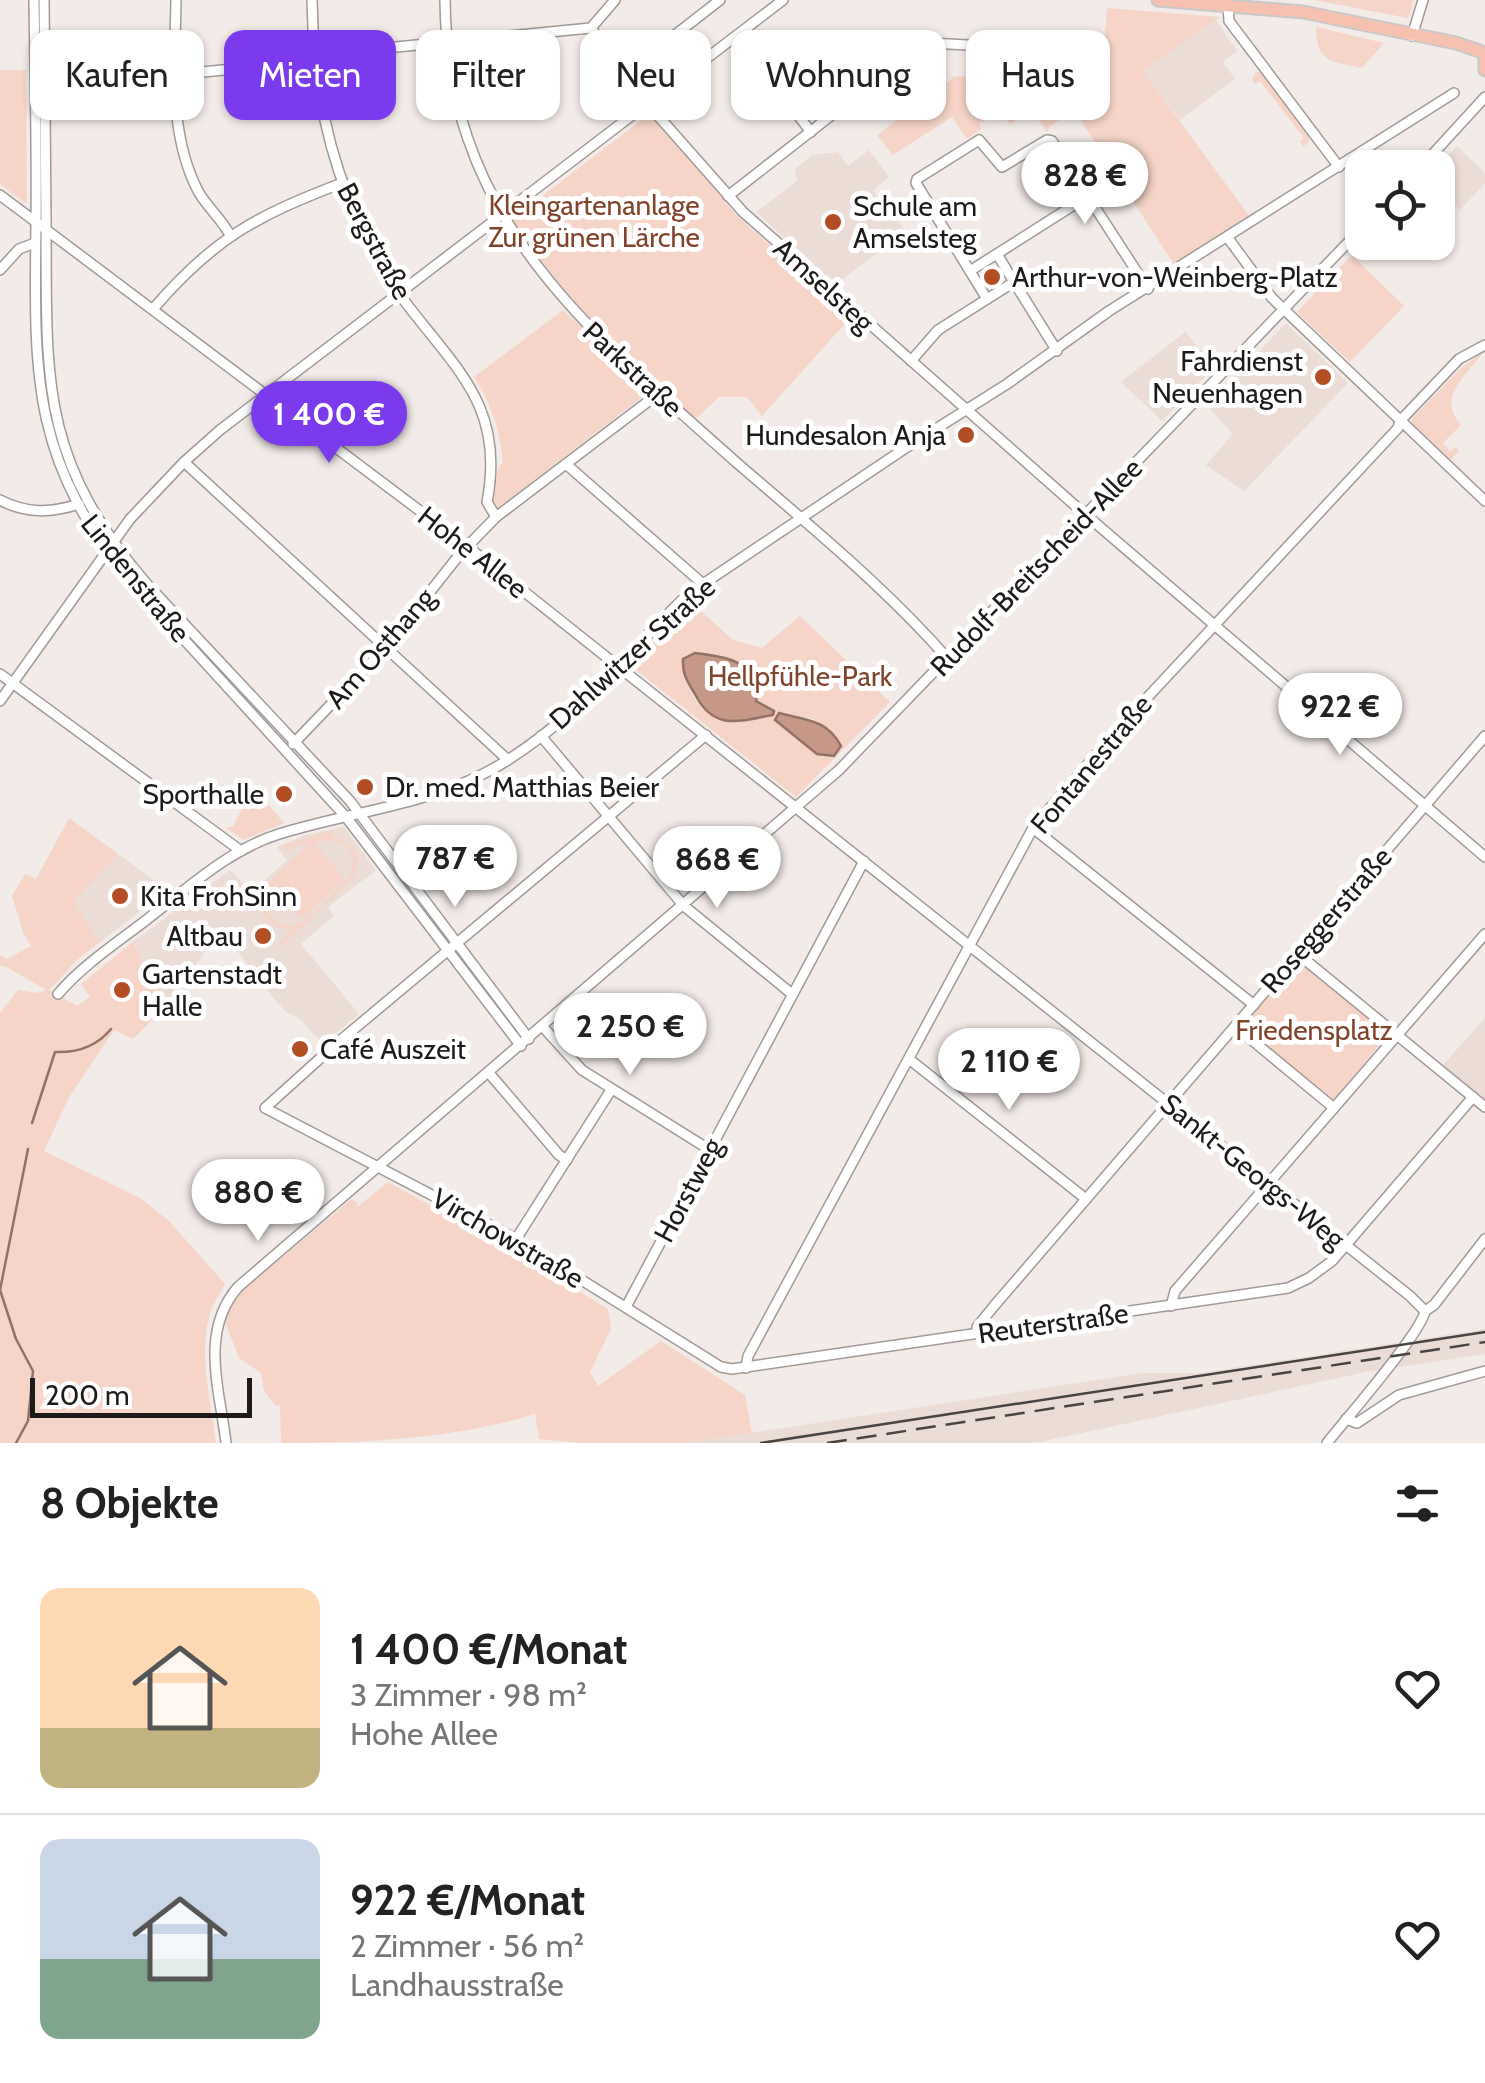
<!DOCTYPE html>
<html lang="de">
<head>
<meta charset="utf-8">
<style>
  body { margin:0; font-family:Cabin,sans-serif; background:#f2f2f2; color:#222; height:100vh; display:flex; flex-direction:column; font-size:38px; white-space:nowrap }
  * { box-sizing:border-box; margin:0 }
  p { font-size:32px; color:#767676 }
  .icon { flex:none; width:55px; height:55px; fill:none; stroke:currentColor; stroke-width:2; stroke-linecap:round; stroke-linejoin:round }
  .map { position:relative; height:1443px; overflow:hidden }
  .sheet { display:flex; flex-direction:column; background:#fff; flex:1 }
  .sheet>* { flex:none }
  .hud { position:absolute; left:30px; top:30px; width:1425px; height:90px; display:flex; gap:20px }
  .tools { position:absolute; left:1345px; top:150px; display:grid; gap:20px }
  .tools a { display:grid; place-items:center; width:110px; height:110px; border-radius:20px; background:#fff; box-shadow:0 2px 8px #0004; font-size:50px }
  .scale { position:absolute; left:30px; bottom:25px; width:222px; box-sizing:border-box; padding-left:10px; border:5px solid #1d1a19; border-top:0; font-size:28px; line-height:35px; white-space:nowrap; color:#1d1a19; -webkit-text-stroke:8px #fff; paint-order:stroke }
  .price { position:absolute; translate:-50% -85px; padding:0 22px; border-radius:35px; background:#fff; color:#222; font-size:32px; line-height:65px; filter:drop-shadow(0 2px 5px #0008) }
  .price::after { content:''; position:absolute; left:50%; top:60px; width:30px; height:22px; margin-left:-15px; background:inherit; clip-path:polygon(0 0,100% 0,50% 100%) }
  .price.current { background:#7c3aed; color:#fff }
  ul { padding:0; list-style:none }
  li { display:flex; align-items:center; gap:30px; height:250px; padding:0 40px }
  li+li { border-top:2px solid #e0e0e0 }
  li span { display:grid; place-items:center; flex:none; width:280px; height:200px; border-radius:20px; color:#555 }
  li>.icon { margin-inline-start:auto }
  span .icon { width:120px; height:120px; fill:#fffc; stroke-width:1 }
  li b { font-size:42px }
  h2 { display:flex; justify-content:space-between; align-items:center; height:120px; padding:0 40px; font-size:42px }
  .tag { padding:0 35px; border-radius:20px; background:#fff; box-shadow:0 2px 8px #0004; font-size:35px; line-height:90px }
  .tag.current { background:#7c3aed; color:#fff }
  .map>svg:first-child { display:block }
  .built { fill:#ecdcd6 }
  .green { fill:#f6d4c7; fill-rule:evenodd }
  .water { fill:#c69887; stroke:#937266; stroke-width:2.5 }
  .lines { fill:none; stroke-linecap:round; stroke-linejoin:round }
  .stream { stroke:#937266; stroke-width:2.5 }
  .minor-casing { stroke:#a09996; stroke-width:12 }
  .major-casing { stroke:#c9c8c8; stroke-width:15 }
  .minor { stroke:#fff; stroke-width:9 }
  .major { stroke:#f6c2af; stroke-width:11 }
  .tram { stroke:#484442; stroke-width:2.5 }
  .rail { stroke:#484442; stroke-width:2.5; stroke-dasharray:20 10; stroke-linecap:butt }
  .poi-dot { fill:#b34d23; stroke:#fff; stroke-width:4 }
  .labels { text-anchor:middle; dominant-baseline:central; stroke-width:10; stroke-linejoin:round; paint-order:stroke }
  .park-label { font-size:28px; fill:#80432c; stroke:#fff }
  .poi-label { font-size:28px; fill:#1d1a19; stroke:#fff; text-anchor:start }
  .street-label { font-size:28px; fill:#1d1a19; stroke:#fff }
</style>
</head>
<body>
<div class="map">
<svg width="1485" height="1443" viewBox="0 0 1485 1443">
  <rect width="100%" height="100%" fill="#f3ebe8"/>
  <g class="built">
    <polygon points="1216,20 1237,51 1223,62 1235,79 1180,120 1142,70"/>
    <polygon points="1457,146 1485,173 1485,183 1460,210 1438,189 1437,167"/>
    <polygon points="869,150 889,177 873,190 906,232 836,284 756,212 797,181 795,169 812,155 838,152 848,166"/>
    <polygon points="1286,323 1348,383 1244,491 1206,465 1233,434 1207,406"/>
    <polygon points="1185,332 1215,366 1162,421 1121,382"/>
    <polygon points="344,827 376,870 328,907 334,916 301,944 359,1014 323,1044 300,1019 286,1012 264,987 225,934 206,949 200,960 181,978 183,983 172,992 176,997 169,1003 148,979 134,941 230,870 252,892 287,860 277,847 305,835"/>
    <polygon points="118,854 168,890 100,942 74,902"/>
    <polygon points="1485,1018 1485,1102 1442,1066"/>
    <polygon points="1485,1329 1485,1354 1366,1372 1035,1443 685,1443 1142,1373 1200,1373"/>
  </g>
  <g class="green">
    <polygon points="1314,0 1414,0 1408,18"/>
    <polygon points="1107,8 1220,17 1143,71 1250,217 1175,266 1074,110 1050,126 1047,132 1032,110 1010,124 1000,110 979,124 981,129 967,139 952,117 893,155 877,135 955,76 1100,88"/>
    <path d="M1316,27L1384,43L1362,68C1331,61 1317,64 1316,27Z"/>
    <polygon points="912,44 921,45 921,58 853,109 841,109 843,98"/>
    <polygon points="0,70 26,70 27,202 25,203 0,184"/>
    <polygon points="1256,72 1265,72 1312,134 1307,144 1303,146 1300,142 1304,138 1260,81 1255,84 1252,80"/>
    <path d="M652,112L734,213L850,318L762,416L747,397H719L696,419C626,358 563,297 512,219Z"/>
    <polygon points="1352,255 1404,306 1350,362 1297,312"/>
    <path d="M563,310L650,391L496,509L491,501L499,466L503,463C500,430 492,405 474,377Z"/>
    <path d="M1483,352C1467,376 1436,396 1461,425L1443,443L1450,451L1456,447L1459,451L1448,462L1411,425L1412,419L1460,369Z"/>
    <path d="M693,604L733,640L762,648L800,616L890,702L796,797L630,665ZM695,653L705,654L758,688L756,701L774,711C753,723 724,726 704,710C695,703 689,686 683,675ZM779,713L814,719L817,754L776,720Z"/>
    <polygon points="254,787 284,823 243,840 226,828 233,826"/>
    <path d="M69,818L118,854L74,902L100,942L76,961L49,990L77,1006L90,997L81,984L134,941L148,979L169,1003L133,1039L114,1030L68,1099L44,1151L140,1198L169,1221L225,1284C220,1294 213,1303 210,1313C198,1353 211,1403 216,1443H0V1013L18,990L37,993L46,990L7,967L0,966V955L7,959L31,946L23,932L12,896L25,874L36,879Z"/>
    <path d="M334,830L332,836C355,841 365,861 350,882L281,947L278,944L293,930C283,929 272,927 266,917C247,888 296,859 313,841L286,851L284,845ZM331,840C351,844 358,859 349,877C334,891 319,912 301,922C277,936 259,907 271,887L302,919L346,878L316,846L309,851L319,842Z"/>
    <polygon points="1299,959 1388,1034 1334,1100 1243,1028 1244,1020"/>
    <path d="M388,1182L515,1252L608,1309L611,1329L590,1372L598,1386L661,1341L745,1395L752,1433L685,1443H582L539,1439L535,1414C454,1439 365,1443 281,1443L280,1406L275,1405L264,1391L261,1373L239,1358L224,1320L227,1310L239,1293L352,1199L358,1203L356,1208Z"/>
  </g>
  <g class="water">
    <path d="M695,653C721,656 744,659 759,682L756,701L774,711L773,715C742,720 715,732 696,696C688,682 682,675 683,659Z"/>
    <path d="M779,713C805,720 827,719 841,746L834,756L817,754L775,720Z"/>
  </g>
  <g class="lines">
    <g class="stream">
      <path d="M32,1123L55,1052C77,1053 97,1046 111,1029"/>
      <polyline points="16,1443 28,1421 33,1371 16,1339 0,1290 28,1149"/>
    </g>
    <defs>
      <g id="minor">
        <path d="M34,0C35,74 37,149 36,223C34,378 31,464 137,588L346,817L521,1046"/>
        <path d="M44,0C44,74 46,147 46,221C47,377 38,457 146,583L350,801L529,1039"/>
        <path d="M176,0C175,63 168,133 198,191C206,206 221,218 230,235"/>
        <path d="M312,0C313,77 326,152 359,222C370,246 384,273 400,295C453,367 506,404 487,502L496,517"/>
        <path d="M445,0C447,219 587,329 737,463C802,519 869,574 928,637C935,644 941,652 948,659"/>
        <polyline points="1228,6 1229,21 1339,167"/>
        <polyline points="591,28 638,93 743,212 1079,509 1485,857"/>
        <polyline points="737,36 811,132"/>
        <polyline points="1412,36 1423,0"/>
        <polyline points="626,73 720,0"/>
        <polyline points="45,87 265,66 355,51 591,28 615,0"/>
        <path d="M833,114C860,112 921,68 929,43"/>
        <polyline points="1420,168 1485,97"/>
        <polyline points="0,195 468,547 1410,1296 1425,1311"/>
        <polyline points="728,196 833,114 844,93 912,42 1097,52"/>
        <polyline points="1228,238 1272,298 1485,501"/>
        <polyline points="997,254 1014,282"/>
        <polyline points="0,270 19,249 35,243"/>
        <polyline points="970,271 1088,196"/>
        <polyline points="987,299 916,183 917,179 979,140 1002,167 1047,140 1052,141 1148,289"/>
        <path d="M153,309C214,238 256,216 342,183"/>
        <polyline points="911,361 938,330 1014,282 1057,351"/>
        <polyline points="184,462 508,760"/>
        <polyline points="567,465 703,584"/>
        <path d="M0,500C27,514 51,513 79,504"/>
        <polyline points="0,674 241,851"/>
        <polyline points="0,701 130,519 184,462 220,430 783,0"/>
        <polyline points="706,735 336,1044 265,1108 516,1239 721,1367 732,1369 1288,1288 1309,1278 1332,1261 1473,1097"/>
        <polyline points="541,736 684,906 792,994"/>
        <polyline points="293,744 387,646 460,554 496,517 658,394"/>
        <polyline points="1033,828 1254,1005"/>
        <polyline points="1298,954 1485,1107"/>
        <path d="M58,994C83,965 115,944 145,921C187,889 228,850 279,834C346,813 420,806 483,774C562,734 621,660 683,599L703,584L904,449L1007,384L1109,311L1454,93"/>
        <polyline points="543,1027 582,1070 710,1150"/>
        <polyline points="1236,1027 1334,1108"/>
        <polyline points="909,1059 1086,1199"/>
        <polyline points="489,1073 559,1155 567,1160"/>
        <polyline points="516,1239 611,1090"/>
        <polyline points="1171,1306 1175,1291 1485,934"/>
        <polyline points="626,1307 864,861"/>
        <polyline points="978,1334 977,1327 994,1306 1485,736"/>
        <polyline points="746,1368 748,1356 1033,828 1119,728 1398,428 1400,421 1459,359 1485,345"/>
        <polyline points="1346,1419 1357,1423 1399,1395 1485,1371"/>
        <path d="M226,1443C220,1390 199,1332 238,1287L839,770L1362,228"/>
        <path d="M1327,1443C1345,1420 1422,1332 1425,1311L1434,1305L1485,1239"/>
      </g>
      <g id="major">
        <polyline points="1158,0 1303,12 1456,43 1485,53"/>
        <polyline points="1485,56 1485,70"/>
      </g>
    </defs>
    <use href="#minor" class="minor-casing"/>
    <use href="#major" class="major-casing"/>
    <use href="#minor" class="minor"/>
    <use href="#major" class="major"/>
    <polyline class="tram" points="761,1443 1485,1332"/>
    <polyline class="rail" points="827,1443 1485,1342"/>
  </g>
  <g class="poi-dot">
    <circle cx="833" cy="222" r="10"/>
    <circle cx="992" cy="277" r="10"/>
    <circle cx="1323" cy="377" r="10"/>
    <circle cx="966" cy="435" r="10"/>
    <circle cx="365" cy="787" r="10"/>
    <circle cx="284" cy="794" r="10"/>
    <circle cx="120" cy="896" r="10"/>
    <circle cx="263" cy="936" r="10"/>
    <circle cx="122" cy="990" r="10"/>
    <circle cx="300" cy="1049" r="10"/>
  </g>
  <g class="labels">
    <g class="park-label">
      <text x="594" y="205">Kleingartenanlage<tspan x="594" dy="32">Zur grünen Lärche</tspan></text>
      <text x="800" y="676">Hellpfühle-Park</text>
      <text x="1314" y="1030">Friedensplatz</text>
    </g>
    <g class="poi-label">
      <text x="853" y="206">Schule am<tspan x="853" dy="32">Amselsteg</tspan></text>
      <text x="1012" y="277">Arthur-von-Weinberg-Platz</text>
      <text x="1303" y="361" text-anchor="end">Fahrdienst<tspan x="1303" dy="32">Neuenhagen</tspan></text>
      <text x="946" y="435" text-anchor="end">Hundesalon Anja</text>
      <text x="385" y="787">Dr. med. Matthias Beier</text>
      <text x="264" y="794" text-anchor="end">Sporthalle</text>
      <text x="140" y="896">Kita FrohSinn</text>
      <text x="243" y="936" text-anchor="end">Altbau</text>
      <text x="142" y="974">Gartenstadt<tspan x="142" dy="32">Halle</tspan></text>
      <text x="320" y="1049">Café Auszeit</text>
    </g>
    <g class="street-label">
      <text transform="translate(375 241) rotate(62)">Bergstraße</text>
      <text transform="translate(824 285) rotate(42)">Amselsteg</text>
      <text transform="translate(633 369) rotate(43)">Parkstraße</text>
      <text transform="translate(473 552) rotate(38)">Hohe Allee</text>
      <text transform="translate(1036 567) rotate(-46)">Rudolf-Breitscheid-Allee</text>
      <text transform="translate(136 578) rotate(51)">Lindenstraße</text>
      <text transform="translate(380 648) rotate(-49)">Am Osthang</text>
      <text transform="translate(632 653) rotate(-42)">Dahlwitzer Straße</text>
      <text transform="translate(1091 764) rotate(-50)">Fontanestraße</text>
      <text transform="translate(1326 920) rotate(-49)">Roseggerstraße</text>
      <text transform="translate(1253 1171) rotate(39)">Sankt-Georgs-Weg</text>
      <text transform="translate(688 1190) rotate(-62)">Horstweg</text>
      <text transform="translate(508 1238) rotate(30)">Virchowstraße</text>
      <text transform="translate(1053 1323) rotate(-8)">Reuterstraße</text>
    </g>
  </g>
</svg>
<div class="tools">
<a><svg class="icon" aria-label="locate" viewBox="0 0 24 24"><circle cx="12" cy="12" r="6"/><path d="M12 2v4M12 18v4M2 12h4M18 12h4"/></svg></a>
</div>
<div class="scale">200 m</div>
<b class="price" style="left:1085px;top:227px">828 €</b>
<b class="price current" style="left:329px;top:466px">1 400 €</b>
<b class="price" style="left:1340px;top:758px">922 €</b>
<b class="price" style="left:455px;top:910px">787 €</b>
<b class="price" style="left:717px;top:911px">868 €</b>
<b class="price" style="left:630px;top:1078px">2 250 €</b>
<b class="price" style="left:1009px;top:1113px">2 110 €</b>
<b class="price" style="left:258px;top:1244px">880 €</b>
<div class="hud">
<a class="tag">Kaufen</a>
<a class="tag current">Mieten</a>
<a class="tag">Filter</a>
<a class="tag">Neu</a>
<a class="tag">Wohnung</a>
<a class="tag">Haus</a>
</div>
</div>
<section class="sheet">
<h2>8 Objekte<svg class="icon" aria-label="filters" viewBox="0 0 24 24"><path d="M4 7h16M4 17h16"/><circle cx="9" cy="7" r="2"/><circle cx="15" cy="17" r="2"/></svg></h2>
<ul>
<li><span style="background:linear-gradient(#ffd9b3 70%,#c2b280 0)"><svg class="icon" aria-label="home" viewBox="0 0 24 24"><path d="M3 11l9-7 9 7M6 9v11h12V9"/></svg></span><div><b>1 400 €/Monat</b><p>3 Zimmer · 98 m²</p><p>Hohe Allee</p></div><svg class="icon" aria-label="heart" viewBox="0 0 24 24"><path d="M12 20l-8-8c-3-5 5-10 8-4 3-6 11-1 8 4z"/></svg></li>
<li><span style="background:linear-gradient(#c9d6e8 60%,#7fa58c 0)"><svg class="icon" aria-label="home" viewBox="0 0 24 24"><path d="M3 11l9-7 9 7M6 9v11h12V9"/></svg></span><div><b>922 €/Monat</b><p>2 Zimmer · 56 m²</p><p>Landhausstraße</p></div><svg class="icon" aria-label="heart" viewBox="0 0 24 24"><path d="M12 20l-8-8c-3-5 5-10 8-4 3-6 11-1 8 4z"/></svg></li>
</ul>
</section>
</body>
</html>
